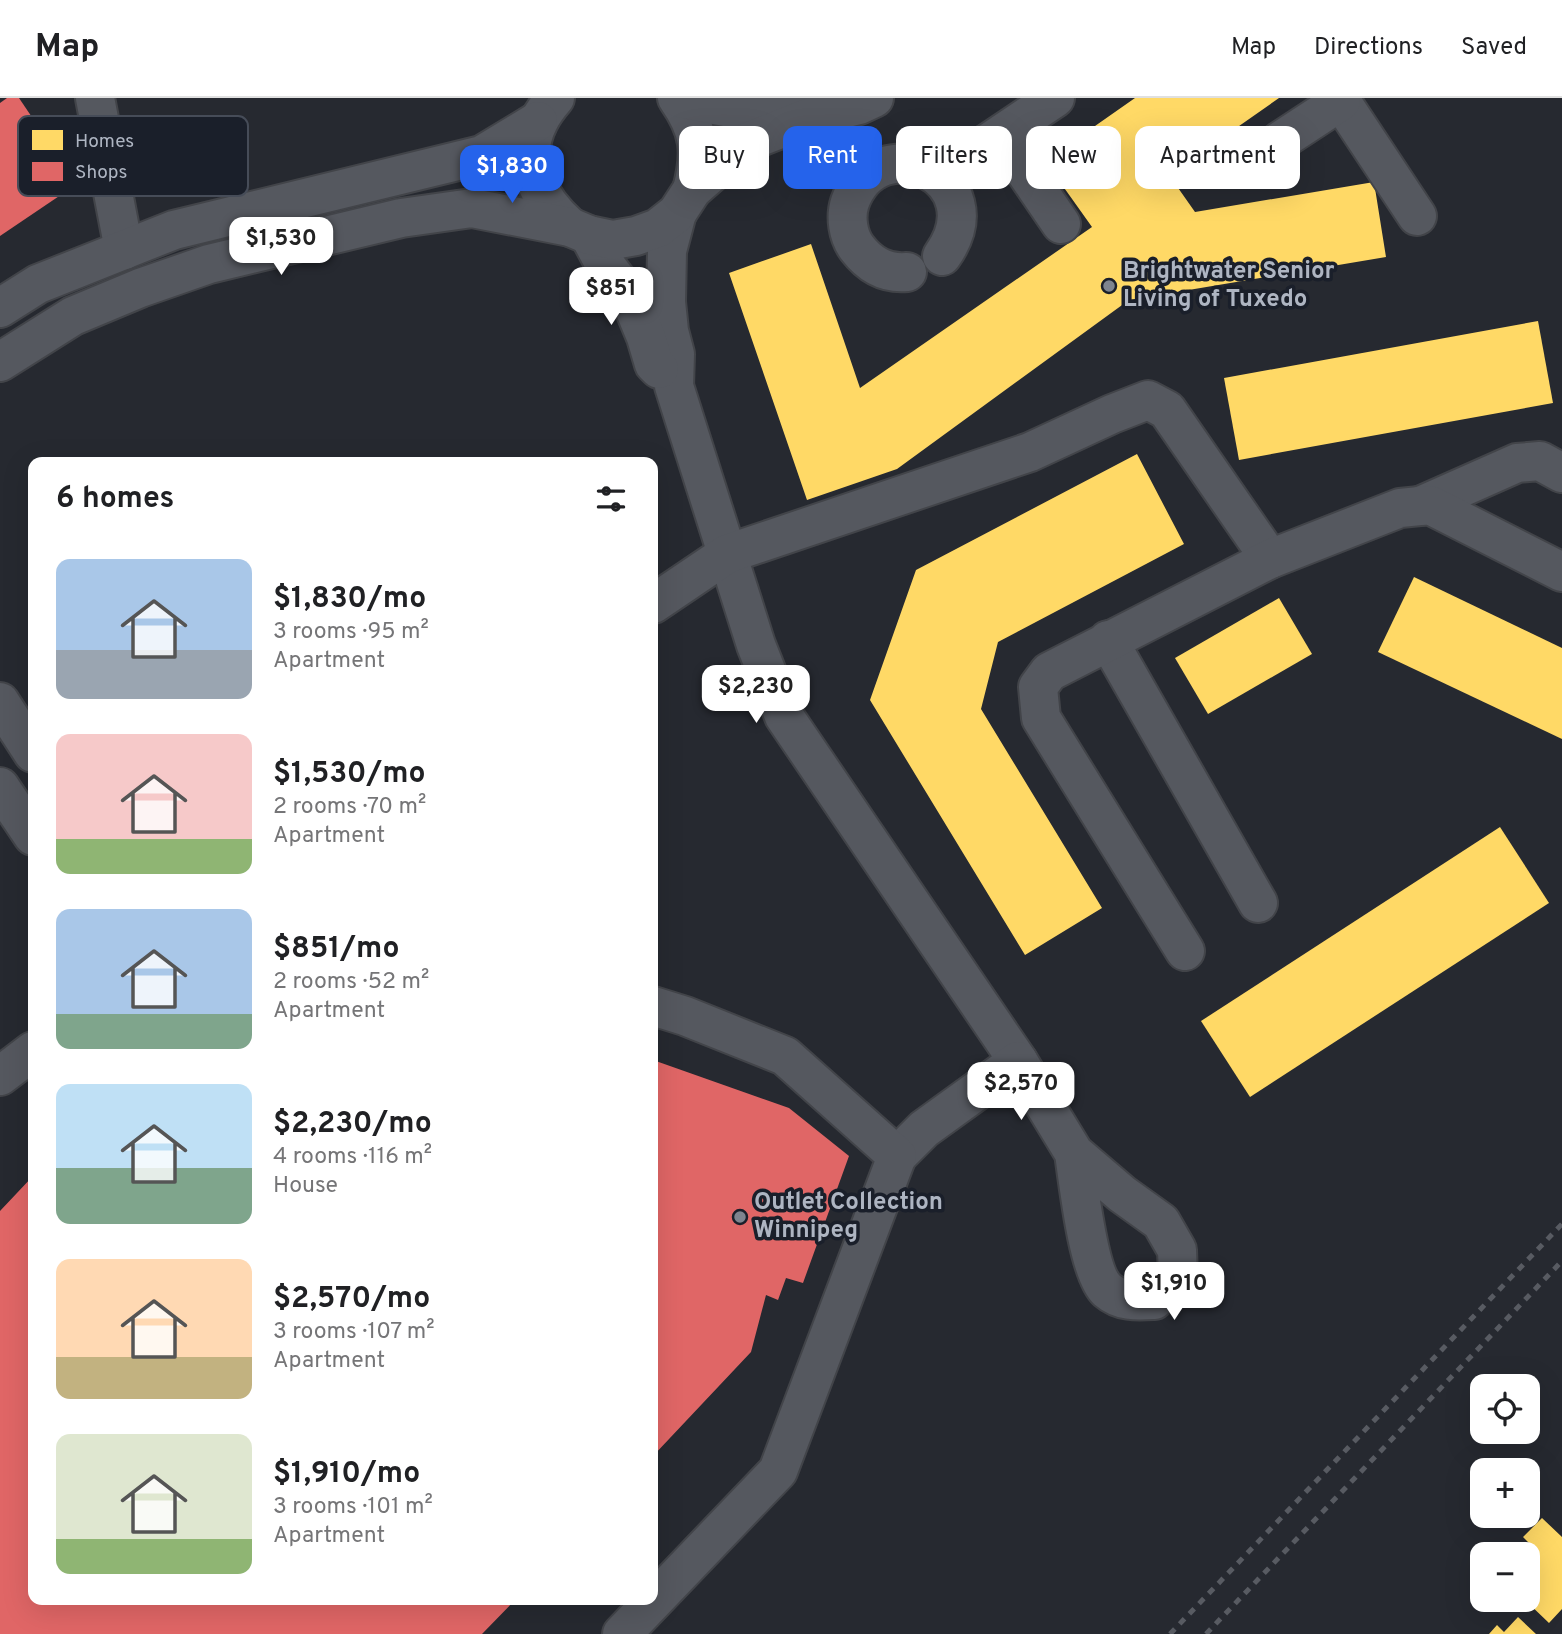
<!DOCTYPE html>
<html lang="en">
<head>
<meta charset="utf-8">
<style>
  body { margin:0; font-family:Overpass,sans-serif; background:#f2f2f2; color:#202124; height:100vh; display:flex; flex-direction:column; font-size:26px; white-space:nowrap }
  * { box-sizing:border-box; margin:0 }
  p { font-size:23px; color:#757577 }
  .icon { flex:none; width:38px; height:38px; fill:none; stroke:currentColor; stroke-width:2; stroke-linecap:round; stroke-linejoin:round }
  .map { position:relative; flex:1; overflow:hidden }
  .panel { position:absolute; left:28px; top:359px; width:630px; height:1148px; display:flex; flex-direction:column; background:#fff; border-radius:14px; box-shadow:0 7px 28px #0002 }
  .panel>* { flex:none }
  .top-card { position:absolute; left:679px; top:28px; width:665px; height:63px; display:flex; gap:14px }
  .fabs { position:absolute; left:1470px; top:1276px; display:grid; gap:14px }
  .fabs a { display:grid; place-items:center; width:70px; height:70px; border-radius:14px; background:#fff; box-shadow:0 7px 28px #0002; font-size:35px }
  .price { position:absolute; translate:-50% -60px; padding:0 16px; border-radius:14px; background:#fff; color:#222; font-size:23px; line-height:46px; filter:drop-shadow(0 2px 4px #0008) }
  .price::after { content:''; position:absolute; left:50%; top:42px; width:21px; height:16px; margin-left:-10px; background:inherit; clip-path:polygon(0 0,100% 0,50% 100%) }
  .price.active { background:#2563eb; color:#fff }
  ul { padding:0; list-style:none }
  li { display:flex; align-items:center; gap:21px; height:175px; padding:0 28px }
  li span { display:grid; place-items:center; flex:none; width:196px; height:140px; border-radius:14px; color:#555 }
  li>.icon { margin-inline-start:auto }
  span .icon { width:84px; height:84px; fill:#fffc; stroke-width:1 }
  li b { font-size:30px }
  h2 { display:flex; justify-content:space-between; align-items:center; height:84px; padding:0 28px; font-size:30px }
  .pill { padding:0 24px; border-radius:14px; background:#fff; box-shadow:0 7px 28px #0002; font-size:24px; line-height:63px }
  .pill.active { background:#2563eb; color:#fff }
  header { display:flex; align-items:center; gap:42px; box-sizing:border-box; height:98px; padding:0 35px; background:#fff; border-bottom:2px solid #e0e0e0 }
  header strong { font-size:33px }
  nav { display:flex; gap:38px; margin-inline-start:auto; font-size:24px }
  .map>svg:first-child { display:block }
  .homes { fill:#ffd966 }
  .shops { fill:#e06666 }
  .lines { fill:none; stroke-linecap:round; stroke-linejoin:round }
  .minor-casing { stroke:#424449; stroke-width:42 }
  .minor { stroke:#55585f; stroke-width:38 }
  .rail { stroke:#585b62; stroke-width:5; stroke-dasharray:7 7; stroke-linecap:butt }
  .poi-dot { fill:#7e848f; stroke:#1a1f2a; stroke-width:2.5 }
  .labels { text-anchor:middle; dominant-baseline:central; stroke-width:7; stroke-linejoin:round; paint-order:stroke }
  .poi-label { font-size:24px; font-weight:bold; fill:#aeb5c2; stroke:#1a1f2a; text-anchor:start }
  .key { fill:#1a1f2a; stroke:#464c58; stroke-width:2 }
  .key-label { font-size:19px; fill:#aeb5c2 }
</style>
</head>
<body>
<header>
<strong>Map</strong>
<nav><a>Map</a><a>Directions</a><a>Saved</a></nav>
</header>
<div class="map">
<svg width="1562" height="1536" viewBox="0 0 1562 1536">
  <rect width="100%" height="100%" fill="#262930"/>
  <g class="homes">
    <polygon points="1135,0 1279,0 1169,77 1195,114 1374,84 1386,159 1129,202 897,371 807,402 729,175 811,146 860,290 1092,129 1045,63"/>
    <polygon points="1538,223 1553,305 1239,362 1224,280"/>
    <polygon points="1137,356 1184,446 998,544 981,611 1102,810 1025,857 870,602 916,472"/>
    <polygon points="1414,479 1562,550 1562,641 1378,554"/>
    <polygon points="1279,500 1312,556 1208,616 1175,560"/>
    <polygon points="1500,729 1549,805 1250,999 1201,923"/>
    <polygon points="1542,1420 1562,1439 1562,1511 1549,1525 1525,1502 1528,1502 1528,1469 1537,1453 1523,1439"/>
    <polygon points="1518,1519 1536,1536 1489,1536 1497,1527 1504,1534"/>
  </g>
  <g class="shops">
    <polygon points="7,0 19,0 77,86 0,138 0,5"/>
    <polygon points="653,962 789,1010 849,1058 803,1185 786,1180 778,1202 766,1197 751,1254 653,1358"/>
    <polygon points="33,1078 33,1502 515,1502 482,1536 0,1536 0,1113"/>
  </g>
  <g class="lines">
    <defs>
      <g id="minor">
        <polyline points="95,0 124,152"/>
        <path d="M555,0C549,7 543,15 539,23C518,64 539,102 570,129"/>
        <path d="M677,0C700,33 702,54 692,92"/>
        <polyline points="679,0 741,12 804,17"/>
        <polyline points="1339,0 1417,118"/>
        <polyline points="1001,38 1061,126"/>
        <polyline points="1280,43 1341,3"/>
        <polyline points="939,78 1055,0"/>
        <path d="M677,115L667,153L666,204L669,233L675,256L674,288L756,547L784,618L1018,963L1074,1055L1122,1096L1161,1124L1177,1152L1178,1179L1154,1202C1136,1203 1121,1204 1107,1192C1088,1175 1078,1082 1074,1055"/>
        <polyline points="589,137 604,165 629,198 646,239 654,266 659,271"/>
        <path d="M907,174C886,176 870,167 857,150C848,138 845,119 850,104C879,25 998,80 942,158"/>
        <polyline points="0,210 38,186 174,132 482,57 538,23"/>
        <polyline points="0,264 73,218 140,190 209,166 401,120 472,110 570,129 589,137 613,142 636,138 658,130 677,115 692,92 747,44 813,18 859,7 874,0"/>
        <polyline points="1420,408 1517,365 1540,363 1562,375"/>
        <polyline points="653,506 727,456 1030,354 1112,316 1148,302 1167,312 1270,461"/>
        <polyline points="1108,542 1258,805"/>
        <polyline points="0,604 33,655"/>
        <polyline points="0,689 33,738"/>
        <polyline points="1185,853 1041,620 1038,589 1049,574 1270,461 1400,410 1430,407 1562,474"/>
        <polyline points="0,978 33,953"/>
        <polyline points="897,1058 924,1031 1018,963"/>
        <polyline points="622,1536 778,1373 897,1058 785,958 685,918 653,908"/>
      </g>
    </defs>
    <use href="#minor" class="minor-casing"/>
    <use href="#minor" class="minor"/>
    <g class="rail">
      <polyline points="1170,1536 1562,1126"/>
      <polyline points="1206,1536 1562,1163"/>
    </g>
  </g>
  <g class="poi-dot">
    <circle cx="1109" cy="188" r="7"/>
    <circle cx="740" cy="1119" r="7"/>
  </g>
  <g class="labels">
    <g class="poi-label">
      <text x="1123" y="174">Brightwater Senior<tspan x="1123" dy="28">Living of Tuxedo</tspan></text>
      <text x="754" y="1105">Outlet Collection<tspan x="754" dy="28">Winnipeg</tspan></text>
    </g>
  </g>
  <rect x="18" y="18" width="230" height="80" rx="10" class="key"/>
  <rect x="32" y="32" width="31" height="20" fill="#ffd966"/>
  <rect x="32" y="64" width="31" height="19" fill="#e06666"/>
  <g class="key-label">
    <text x="75" y="49">Homes</text>
    <text x="75" y="80">Shops</text>
  </g>
</svg>
<div class="fabs">
<a><svg class="icon" aria-label="locate" viewBox="0 0 24 24"><circle cx="12" cy="12" r="6"/><path d="M12 2v4M12 18v4M2 12h4M18 12h4"/></svg></a>
<a>+</a>
<a>−</a>
</div>
<b class="price active" style="left:512px;top:107px">$1,830</b>
<b class="price" style="left:281px;top:179px">$1,530</b>
<b class="price" style="left:611px;top:229px">$851</b>
<b class="price" style="left:756px;top:627px">$2,230</b>
<b class="price" style="left:1021px;top:1024px">$2,570</b>
<b class="price" style="left:1174px;top:1224px">$1,910</b>
<div class="top-card">
<a class="pill">Buy</a>
<a class="pill active">Rent</a>
<a class="pill">Filters</a>
<a class="pill">New</a>
<a class="pill">Apartment</a>
</div>
<section class="panel">
<h2>6 homes<svg class="icon" aria-label="filters" viewBox="0 0 24 24"><path d="M4 7h16M4 17h16"/><circle cx="9" cy="7" r="2"/><circle cx="15" cy="17" r="2"/></svg></h2>
<ul>
<li><span style="background:linear-gradient(#a9c7e8 65%,#9aa5b1 0)"><svg class="icon" aria-label="home" viewBox="0 0 24 24"><path d="M3 11l9-7 9 7M6 9v11h12V9"/></svg></span><div><b>$1,830/mo</b><p>3 rooms · 95 m²</p><p>Apartment</p></div></li>
<li><span style="background:linear-gradient(#f6c9c9 75%,#8fb573 0)"><svg class="icon" aria-label="home" viewBox="0 0 24 24"><path d="M3 11l9-7 9 7M6 9v11h12V9"/></svg></span><div><b>$1,530/mo</b><p>2 rooms · 70 m²</p><p>Apartment</p></div></li>
<li><span style="background:linear-gradient(#a9c7e8 75%,#7fa58c 0)"><svg class="icon" aria-label="home" viewBox="0 0 24 24"><path d="M3 11l9-7 9 7M6 9v11h12V9"/></svg></span><div><b>$851/mo</b><p>2 rooms · 52 m²</p><p>Apartment</p></div></li>
<li><span style="background:linear-gradient(#bfe0f5 60%,#7fa58c 0)"><svg class="icon" aria-label="home" viewBox="0 0 24 24"><path d="M3 11l9-7 9 7M6 9v11h12V9"/></svg></span><div><b>$2,230/mo</b><p>4 rooms · 116 m²</p><p>House</p></div></li>
<li><span style="background:linear-gradient(#ffd9b3 70%,#c2b280 0)"><svg class="icon" aria-label="home" viewBox="0 0 24 24"><path d="M3 11l9-7 9 7M6 9v11h12V9"/></svg></span><div><b>$2,570/mo</b><p>3 rooms · 107 m²</p><p>Apartment</p></div></li>
<li><span style="background:linear-gradient(#dfe7d0 75%,#8fb573 0)"><svg class="icon" aria-label="home" viewBox="0 0 24 24"><path d="M3 11l9-7 9 7M6 9v11h12V9"/></svg></span><div><b>$1,910/mo</b><p>3 rooms · 101 m²</p><p>Apartment</p></div></li>
</ul>
</section>
</div>
</body>
</html>
